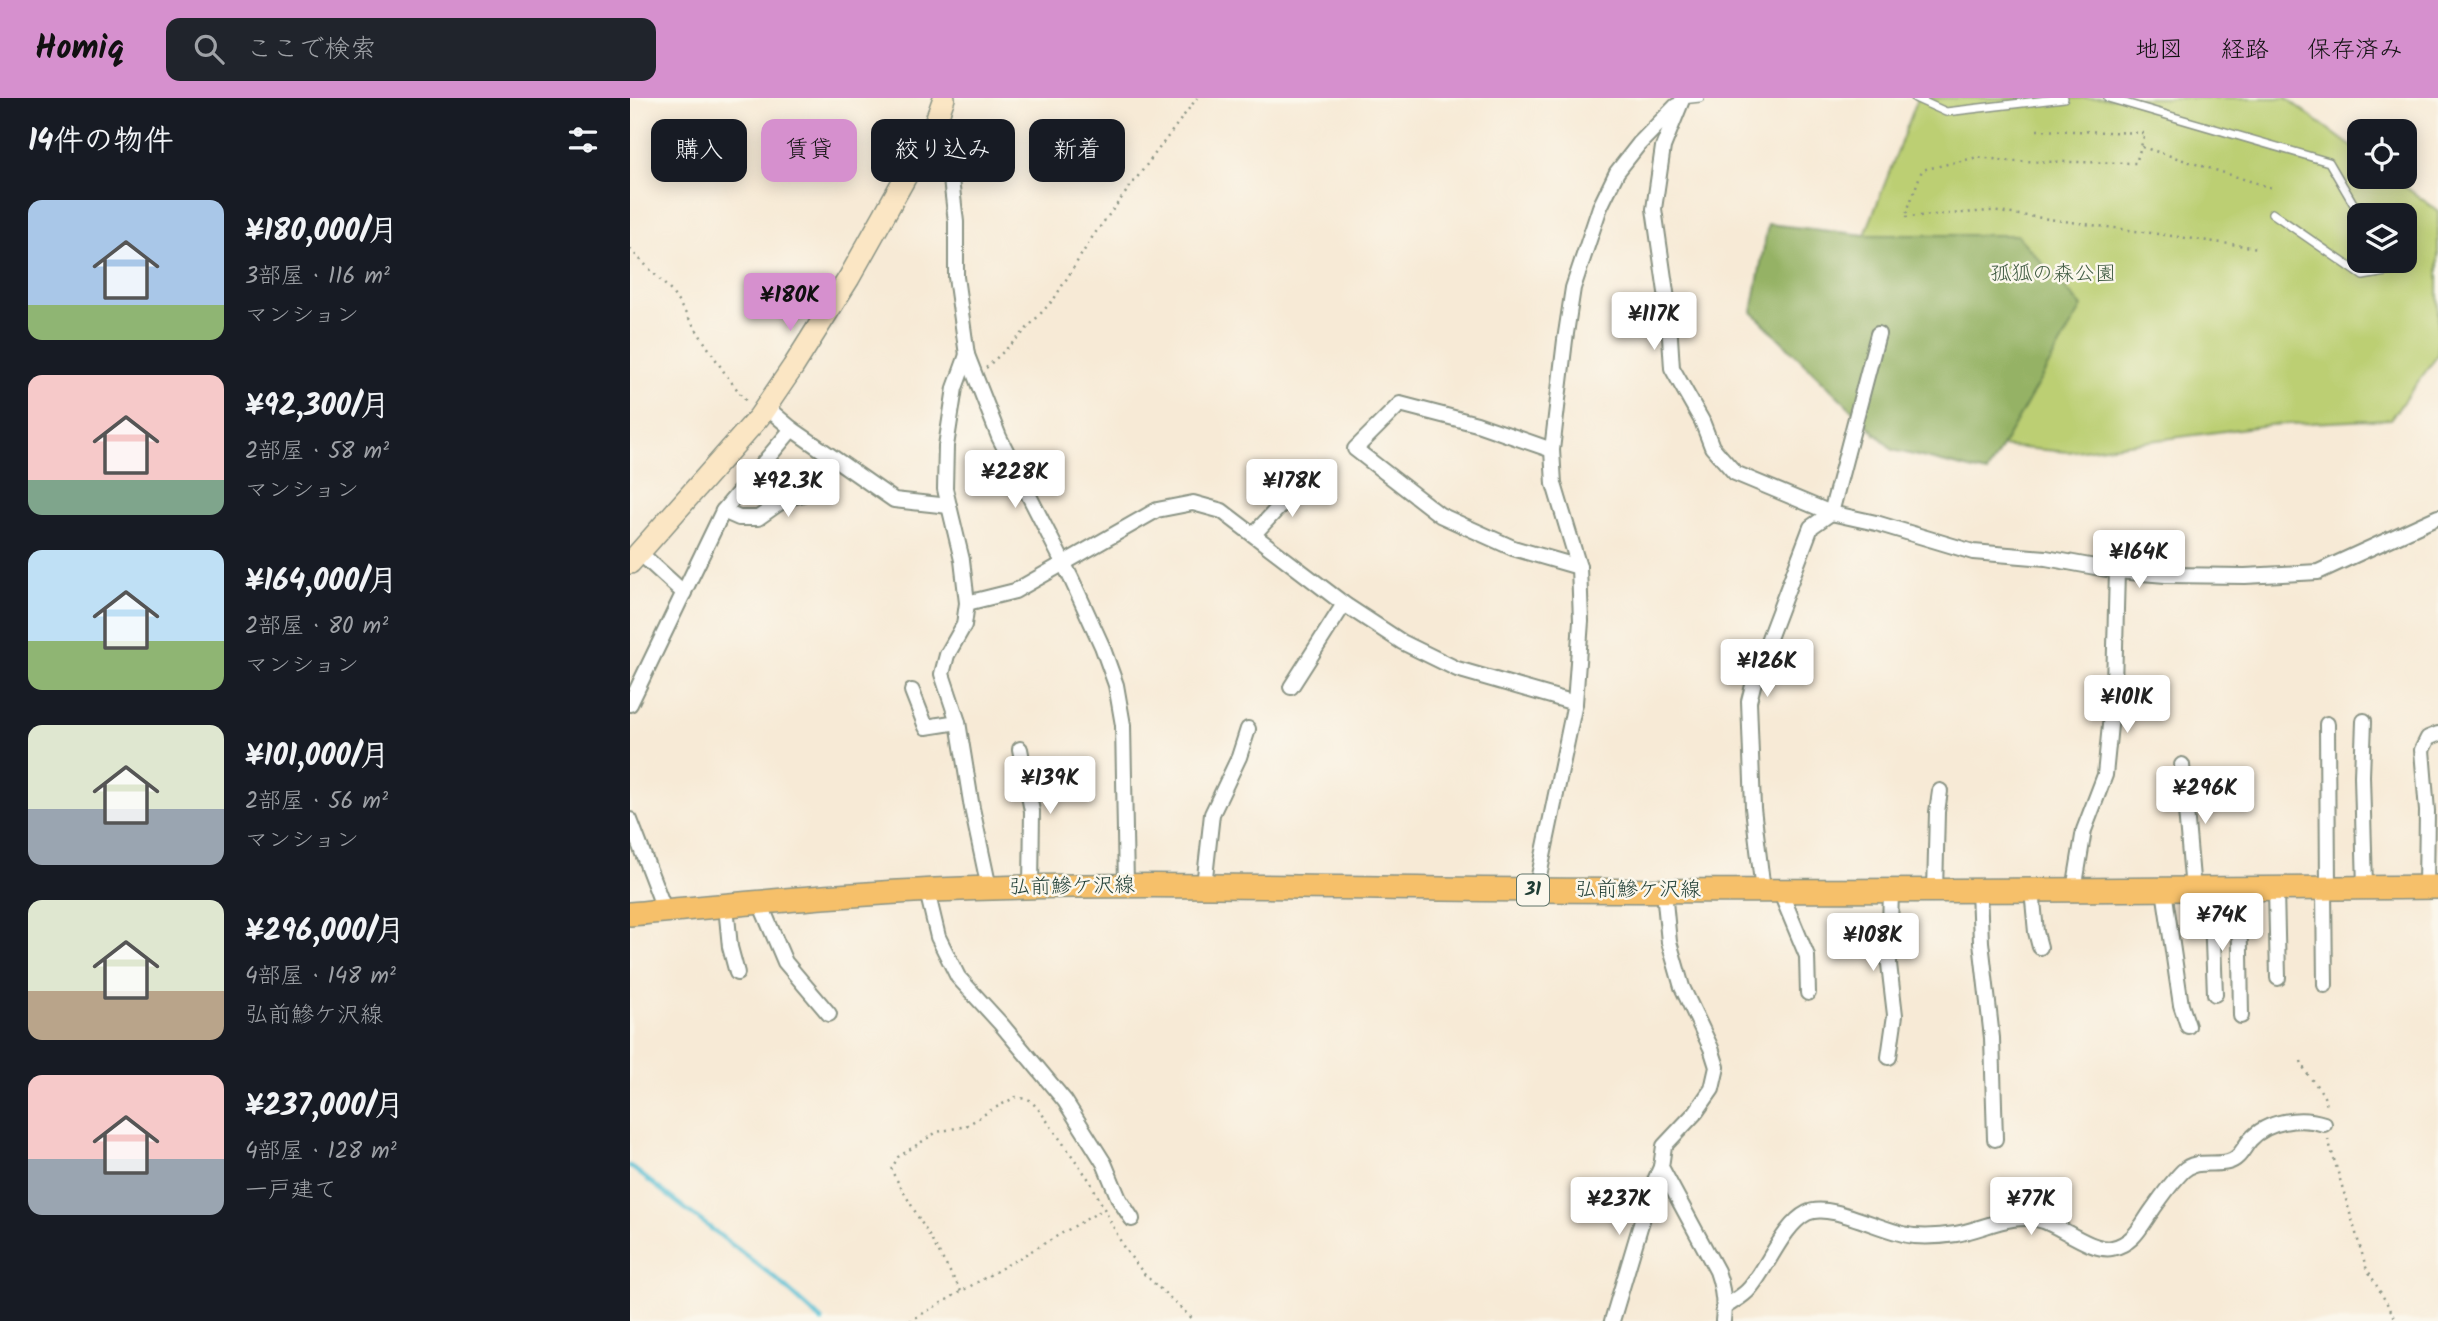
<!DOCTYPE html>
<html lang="ja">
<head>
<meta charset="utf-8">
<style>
  body { margin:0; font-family:Kalam,"Klee One",sans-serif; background:#20242c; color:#f1f3f6; height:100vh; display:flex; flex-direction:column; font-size:26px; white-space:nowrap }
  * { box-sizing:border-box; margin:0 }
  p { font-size:23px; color:#9ea1a6 }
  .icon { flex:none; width:38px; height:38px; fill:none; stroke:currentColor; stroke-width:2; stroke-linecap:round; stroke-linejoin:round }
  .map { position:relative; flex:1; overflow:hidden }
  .side { display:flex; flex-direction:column; background:#171b24; width:630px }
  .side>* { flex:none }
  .hud { position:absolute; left:21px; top:21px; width:665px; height:63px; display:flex; gap:14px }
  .buttons { position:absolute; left:1717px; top:21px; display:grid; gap:14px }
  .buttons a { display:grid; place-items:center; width:70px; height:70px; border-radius:14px; background:#171b24; box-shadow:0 4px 18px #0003; font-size:35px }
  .price { position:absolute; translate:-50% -60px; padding:0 16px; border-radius:7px; background:#fff; color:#222; font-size:23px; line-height:46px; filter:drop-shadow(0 2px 4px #0008) }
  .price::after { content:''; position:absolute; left:50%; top:42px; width:21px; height:16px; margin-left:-10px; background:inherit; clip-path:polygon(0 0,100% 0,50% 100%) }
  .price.on { background:#d690ce; color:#111 }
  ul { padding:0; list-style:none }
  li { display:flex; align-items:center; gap:21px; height:175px; padding:0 28px }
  li span { display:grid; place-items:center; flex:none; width:196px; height:140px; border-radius:14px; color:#555 }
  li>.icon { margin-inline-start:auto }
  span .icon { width:84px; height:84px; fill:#fffc; stroke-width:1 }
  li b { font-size:30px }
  h2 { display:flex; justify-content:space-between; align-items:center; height:84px; padding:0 28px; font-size:30px }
  .pill { padding:0 24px; border-radius:14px; background:#171b24; box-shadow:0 4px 18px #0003; font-size:24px; line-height:63px }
  .pill.on { background:#d690ce; color:#111 }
  header { display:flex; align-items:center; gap:42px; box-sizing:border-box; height:98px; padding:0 35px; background:#d690ce; color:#111 }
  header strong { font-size:33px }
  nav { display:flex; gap:38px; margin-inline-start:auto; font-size:24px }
  .search { width:490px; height:63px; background:#20242c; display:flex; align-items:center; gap:18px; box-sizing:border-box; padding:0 24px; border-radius:14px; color:#9ea1a6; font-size:26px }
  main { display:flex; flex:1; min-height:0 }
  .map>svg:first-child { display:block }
  .green { fill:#bccf73; stroke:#6e8654; stroke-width:2; fill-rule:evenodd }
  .forest { fill:#95b265; stroke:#5a784c; stroke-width:2 }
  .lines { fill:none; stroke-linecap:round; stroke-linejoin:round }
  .stream { stroke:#56bed3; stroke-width:4.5 }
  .lane-casing { stroke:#8b9485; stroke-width:10 }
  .street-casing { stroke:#8b9485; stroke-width:18 }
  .secondary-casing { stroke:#8b9485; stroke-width:24 }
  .primary-casing { stroke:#8b9485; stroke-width:26 }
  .path { stroke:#8b9485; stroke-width:2.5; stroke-dasharray:2 5; stroke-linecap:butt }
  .lane { stroke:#fff; stroke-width:7 }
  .street { stroke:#fff; stroke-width:14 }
  .secondary { stroke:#fbe6c4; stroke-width:21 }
  .primary { stroke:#f6c06b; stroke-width:23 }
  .labels { text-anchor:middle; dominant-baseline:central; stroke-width:5; stroke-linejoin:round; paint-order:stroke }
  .shield { fill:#fbf7ec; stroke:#61756b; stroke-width:2 }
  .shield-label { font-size:19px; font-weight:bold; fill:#1f3d34 }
  .park-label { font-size:21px; fill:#3e5a41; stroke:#fbf7ec }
  .street-label { font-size:21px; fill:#1f3d34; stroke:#fbf7ec }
</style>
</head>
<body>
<header>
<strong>Homiq</strong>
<div class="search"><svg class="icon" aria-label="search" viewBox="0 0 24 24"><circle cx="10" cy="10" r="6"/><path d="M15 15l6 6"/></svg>ここで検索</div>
<nav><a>地図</a><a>経路</a><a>保存済み</a></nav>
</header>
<main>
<section class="side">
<h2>14件の物件<svg class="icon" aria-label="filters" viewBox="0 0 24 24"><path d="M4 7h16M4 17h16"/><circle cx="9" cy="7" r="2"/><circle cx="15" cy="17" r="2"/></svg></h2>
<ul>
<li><span style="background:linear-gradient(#a9c7e8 75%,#8fb573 0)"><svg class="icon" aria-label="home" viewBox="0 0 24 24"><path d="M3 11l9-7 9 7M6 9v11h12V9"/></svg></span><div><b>¥180,000/月</b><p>3部屋 · 116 m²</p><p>マンション</p></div></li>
<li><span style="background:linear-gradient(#f6c9c9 75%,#7fa58c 0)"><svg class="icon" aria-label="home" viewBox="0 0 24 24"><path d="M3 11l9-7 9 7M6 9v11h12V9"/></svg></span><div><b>¥92,300/月</b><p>2部屋 · 58 m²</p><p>マンション</p></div></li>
<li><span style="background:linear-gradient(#bfe0f5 65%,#8fb573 0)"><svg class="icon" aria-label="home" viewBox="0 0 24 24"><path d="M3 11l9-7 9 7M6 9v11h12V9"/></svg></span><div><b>¥164,000/月</b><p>2部屋 · 80 m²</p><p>マンション</p></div></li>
<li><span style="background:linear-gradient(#dfe7d0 60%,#9aa5b1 0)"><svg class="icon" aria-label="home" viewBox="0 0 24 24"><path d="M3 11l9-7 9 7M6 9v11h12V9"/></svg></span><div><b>¥101,000/月</b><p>2部屋 · 56 m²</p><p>マンション</p></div></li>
<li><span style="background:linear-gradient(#dfe7d0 65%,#b9a48a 0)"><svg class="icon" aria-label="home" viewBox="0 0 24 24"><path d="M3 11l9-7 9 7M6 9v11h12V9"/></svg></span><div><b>¥296,000/月</b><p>4部屋 · 148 m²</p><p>弘前鰺ケ沢線</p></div></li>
<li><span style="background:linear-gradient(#f6c9c9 60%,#9aa5b1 0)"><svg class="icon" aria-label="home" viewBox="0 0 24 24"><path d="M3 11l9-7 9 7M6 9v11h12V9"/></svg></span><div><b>¥237,000/月</b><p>4部屋 · 128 m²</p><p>一戸建て</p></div></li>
</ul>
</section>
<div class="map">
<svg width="1808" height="1223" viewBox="0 0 1808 1223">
  <rect width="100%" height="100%" fill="#fbf7ec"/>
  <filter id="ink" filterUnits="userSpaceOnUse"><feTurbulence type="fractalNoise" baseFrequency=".0143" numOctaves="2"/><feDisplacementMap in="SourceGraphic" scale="14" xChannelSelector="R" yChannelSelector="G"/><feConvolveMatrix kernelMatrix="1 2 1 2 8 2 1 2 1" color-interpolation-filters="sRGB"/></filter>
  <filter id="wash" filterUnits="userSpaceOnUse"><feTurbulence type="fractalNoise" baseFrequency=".00686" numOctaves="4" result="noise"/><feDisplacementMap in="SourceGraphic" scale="28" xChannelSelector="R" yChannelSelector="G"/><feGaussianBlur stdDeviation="1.57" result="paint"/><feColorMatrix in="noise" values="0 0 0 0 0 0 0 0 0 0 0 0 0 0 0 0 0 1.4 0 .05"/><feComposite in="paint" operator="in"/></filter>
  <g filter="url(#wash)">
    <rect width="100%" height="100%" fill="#f7ead6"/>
    <path class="green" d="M1288,0H1656L1729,54V79H1762L1808,113V257L1760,321L1639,327L1438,354L1245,337L1216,186ZM1729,117H1774V163H1729Z"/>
    <polygon class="forest" points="1138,126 1235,137 1387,137 1452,209 1357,375 1263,352 1122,214"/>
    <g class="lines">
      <polyline class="stream" points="0,1068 145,1180 192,1223"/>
    </g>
  </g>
  <g filter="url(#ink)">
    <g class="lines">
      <defs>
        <g id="lane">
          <polyline points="1285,0 1316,14 1434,0"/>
          <polyline points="1478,0 1699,64 1730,117"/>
          <polyline points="1052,2 1070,0"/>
          <polyline points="1642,115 1733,178 1762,173 1756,163"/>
        </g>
        <g id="street">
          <polyline points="1052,2 1033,49 1024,111 1038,208 1042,270 1072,323 1082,349 1105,375 1201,415 1246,425 1343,454 1416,460 1487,473 1536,477 1615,478 1688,474 1808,419"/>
          <polyline points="304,28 320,73 326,124 326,179 337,257 369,339 441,480 472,548 486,587 493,627 496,787"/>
          <polyline points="337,257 325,290 316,348 315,391 332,462 337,505 334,527 317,557 312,576 328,624 342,710 359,790"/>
          <polyline points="136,309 162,331 264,402 319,408"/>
          <polyline points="922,352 847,326 770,306 725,351 810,417 883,450 949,469"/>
          <polyline points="93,413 109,420 128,420 155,401 173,396 203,360"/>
          <polyline points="624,436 674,382"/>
          <polyline points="10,455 54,495"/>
          <polyline points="337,505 385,493 527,412 563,405 592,413 714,506 772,544 827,571 945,605"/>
          <polyline points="661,589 714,506"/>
          <polyline points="282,593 296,629 328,624"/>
          <polyline points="0,606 93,413 162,331"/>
          <polyline points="1734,623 1732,678 1735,790"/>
          <polyline points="1697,626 1698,791"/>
          <polyline points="390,651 402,713 401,789"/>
          <polyline points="1552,667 1563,792"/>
          <polyline points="0,722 35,813"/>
          <polyline points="574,788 582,716 609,659 618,631"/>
          <polyline points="1796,789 1797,713 1792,652 1798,640 1808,636"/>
          <polyline points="1694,791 1695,887"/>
          <polyline points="906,792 945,605 951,523 949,469 924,386 922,352 935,242 943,190 970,109 987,74 1009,46 1046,8"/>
          <polyline points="1349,792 1351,844 1362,940 1365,1041"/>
          <polyline points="1402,792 1406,834 1410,849"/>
          <polyline points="1444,792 1454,732 1475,677 1484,587 1487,473"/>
          <polyline points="1534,792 1551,907 1558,928"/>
          <polyline points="1581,792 1585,896"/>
          <polyline points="1609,792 1611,918"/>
          <polyline points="1646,792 1648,880"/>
          <polyline points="297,793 308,839 328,879 371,926 435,1003 474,1065 489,1101 502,1121"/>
          <path d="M1034,793L1039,844L1052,889L1081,950L1087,969L1082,991L1066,1014L1034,1048L1031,1069L1087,1173C1093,1190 1095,1205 1093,1223"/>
          <polyline points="1133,793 1123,710 1119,603 1127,572 1181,429 1201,415 1248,236"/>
          <polyline points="1150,793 1177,858 1178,895"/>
          <polyline points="1305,793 1307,714 1310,693"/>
          <polyline points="130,805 155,864 199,916"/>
          <polyline points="96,808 100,849 107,875"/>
          <polyline points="1259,959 1265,917 1259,866 1261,793"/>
          <path d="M1095,1209C1103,1203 1114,1198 1120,1190C1138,1169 1153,1127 1177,1115C1200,1103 1256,1136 1284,1138C1298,1139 1313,1138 1326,1136C1355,1131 1384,1113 1414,1123C1433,1130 1463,1154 1482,1150C1505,1145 1511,1127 1523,1111C1532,1098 1542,1084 1553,1073C1565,1061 1583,1068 1598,1064C1610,1061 1613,1050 1620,1042C1637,1023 1670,1018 1694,1026"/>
          <polyline points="982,1223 1022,1089 1031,1069"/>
        </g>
        <polyline id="secondary" points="0,465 129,319 163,269 219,180 304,28 314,0"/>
        <path id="primary" d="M0,816C120,805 242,793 363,790C544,784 726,791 908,792C1208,794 1508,792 1808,789"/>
      </defs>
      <use href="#lane" class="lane-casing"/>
      <use href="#street" class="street-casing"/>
      <use href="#secondary" class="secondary-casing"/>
      <use href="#primary" class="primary-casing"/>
      <g class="path">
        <polyline points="1407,32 1515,35 1506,65 1379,63 1348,59 1292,72 1275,119 1361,113 1629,150"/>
        <polyline points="1512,49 1642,90"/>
        <polyline points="0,151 41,193 96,277 116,303"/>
        <polyline points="356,270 390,238 424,201 463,138 567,0"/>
        <path d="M1671,963C1677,983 1696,990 1697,1011"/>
        <polyline points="1698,1041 1736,1169 1767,1223"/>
        <polyline points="331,1193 261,1072 268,1059 307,1034 336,1028 361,1012 386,999 400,1002 410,1013 460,1083 494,1150 515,1177 565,1223"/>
        <polyline points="280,1223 474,1111"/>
      </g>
      <use href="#lane" class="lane"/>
      <use href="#street" class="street"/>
      <use href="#secondary" class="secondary"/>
      <use href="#primary" class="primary"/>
    </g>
  </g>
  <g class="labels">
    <rect class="shield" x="887" y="776.5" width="32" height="31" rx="5"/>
    <g class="shield-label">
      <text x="903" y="792">31</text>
    </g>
    <g class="park-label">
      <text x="1423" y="176">孤狐の森公園</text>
    </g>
    <g class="street-label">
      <text transform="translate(442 789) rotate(-1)">弘前鰺ケ沢線</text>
      <text x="1008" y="792">弘前鰺ケ沢線</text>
    </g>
  </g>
</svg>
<div class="buttons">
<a><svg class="icon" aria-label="locate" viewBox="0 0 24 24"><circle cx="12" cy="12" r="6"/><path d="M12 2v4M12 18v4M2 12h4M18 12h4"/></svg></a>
<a><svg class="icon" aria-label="layers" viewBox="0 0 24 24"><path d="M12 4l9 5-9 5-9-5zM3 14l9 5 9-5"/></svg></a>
</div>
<b class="price on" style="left:160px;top:235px">¥180K</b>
<b class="price" style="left:1024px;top:254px">¥117K</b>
<b class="price" style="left:385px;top:412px">¥228K</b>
<b class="price" style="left:158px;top:421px">¥92.3K</b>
<b class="price" style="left:662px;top:421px">¥178K</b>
<b class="price" style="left:1509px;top:492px">¥164K</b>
<b class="price" style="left:1137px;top:601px">¥126K</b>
<b class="price" style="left:1497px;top:637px">¥101K</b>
<b class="price" style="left:420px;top:718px">¥139K</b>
<b class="price" style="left:1575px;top:728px">¥296K</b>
<b class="price" style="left:1592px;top:855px">¥74K</b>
<b class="price" style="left:1243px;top:875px">¥108K</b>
<b class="price" style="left:989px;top:1139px">¥237K</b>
<b class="price" style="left:1401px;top:1139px">¥77K</b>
<div class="hud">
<a class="pill">購入</a>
<a class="pill on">賃貸</a>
<a class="pill">絞り込み</a>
<a class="pill">新着</a>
</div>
</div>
</main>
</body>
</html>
